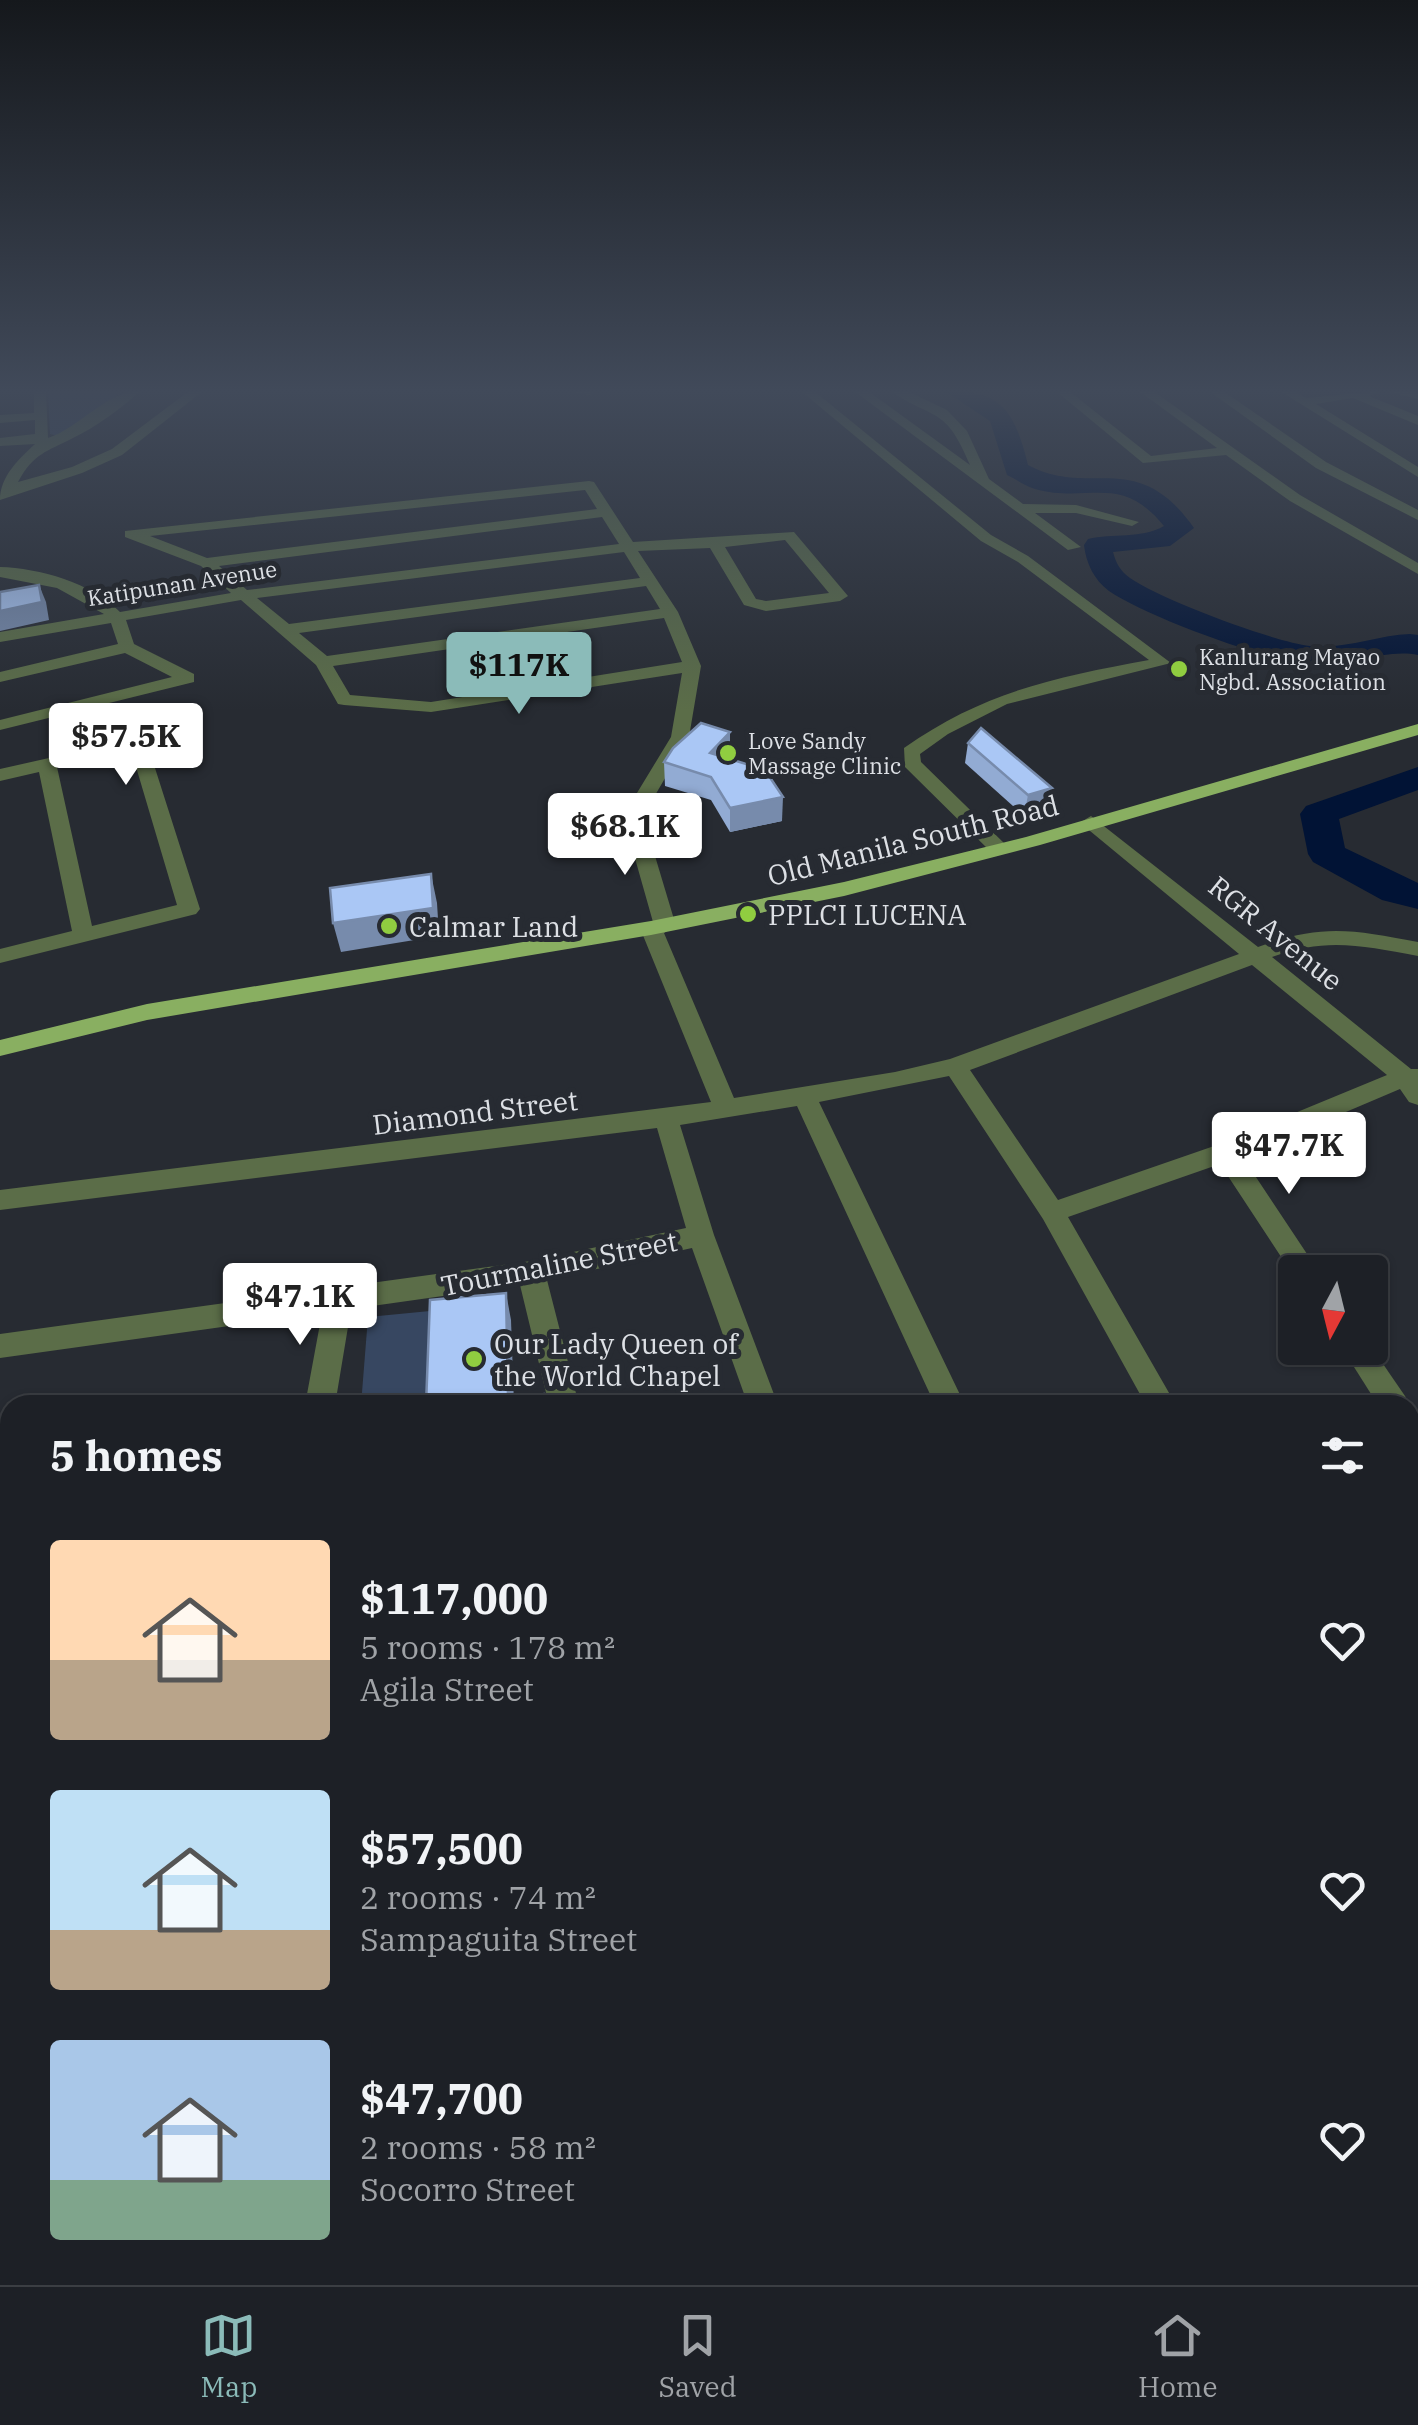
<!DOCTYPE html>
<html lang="en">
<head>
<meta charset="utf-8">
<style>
  body { margin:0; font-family:"IBM Plex Serif",serif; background:#2a2d32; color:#f1f3f6; height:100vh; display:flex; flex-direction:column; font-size:38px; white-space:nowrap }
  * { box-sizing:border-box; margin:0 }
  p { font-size:32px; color:#a0a3a7 }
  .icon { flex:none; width:55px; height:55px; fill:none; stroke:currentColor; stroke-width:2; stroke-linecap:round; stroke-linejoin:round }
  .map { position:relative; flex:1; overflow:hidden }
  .sheet { position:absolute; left:0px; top:1395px; width:1420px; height:890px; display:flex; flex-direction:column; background:#1d2026; border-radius:30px 30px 0 0; box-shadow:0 2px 8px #0004,0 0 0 2px #3b3e43 }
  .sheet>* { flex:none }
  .needle { width:65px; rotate:187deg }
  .controls { position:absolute; left:1278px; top:1255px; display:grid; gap:20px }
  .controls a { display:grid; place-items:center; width:110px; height:110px; border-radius:10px; background:#1d2026; box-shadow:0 2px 8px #0004,0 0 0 2px #3b3e43; font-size:50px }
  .price { position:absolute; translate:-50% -85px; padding:0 22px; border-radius:10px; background:#fff; color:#222; font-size:32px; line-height:65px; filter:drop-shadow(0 2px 5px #0008) }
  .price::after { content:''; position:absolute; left:50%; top:60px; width:30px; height:22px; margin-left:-15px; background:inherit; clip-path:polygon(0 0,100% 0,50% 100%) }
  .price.current { background:#8bbbb9; color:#111 }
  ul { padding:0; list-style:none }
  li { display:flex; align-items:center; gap:30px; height:250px; padding:0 50px }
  li span { display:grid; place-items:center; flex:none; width:280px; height:200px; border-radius:10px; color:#555 }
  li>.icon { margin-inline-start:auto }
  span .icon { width:120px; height:120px; fill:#fffc; stroke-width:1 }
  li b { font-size:42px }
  h2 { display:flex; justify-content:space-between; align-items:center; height:120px; padding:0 50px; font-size:42px }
  .tab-bar { display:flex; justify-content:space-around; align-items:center; height:140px; border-top:2px solid #3b3e43; background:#1d2026; font-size:28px; color:#a0a3a7 }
  .tab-bar a { display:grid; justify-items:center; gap:5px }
  .tab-bar .current { color:#8bbbb9 }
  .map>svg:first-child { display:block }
  .green { fill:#374761 }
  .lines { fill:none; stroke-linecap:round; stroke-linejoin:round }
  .river { fill:#011335; fill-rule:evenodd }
  .minor { fill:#5b6d48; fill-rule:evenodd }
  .major { fill:#89af61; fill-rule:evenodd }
  .wall { fill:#92abd3 }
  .shaded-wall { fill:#778bac }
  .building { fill:#aac7f5; stroke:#778bac; stroke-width:2.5 }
  .poi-dot { fill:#90cd40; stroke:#272b32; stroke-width:4 }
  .labels { text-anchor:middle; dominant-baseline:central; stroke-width:10; stroke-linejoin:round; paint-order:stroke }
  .far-street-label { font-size:22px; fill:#dde0e5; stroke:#272b32 }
  .far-poi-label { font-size:22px; fill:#dde0e5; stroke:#272b32; text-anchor:start }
  .street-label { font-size:28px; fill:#dde0e5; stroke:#272b32 }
  .poi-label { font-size:28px; fill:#dde0e5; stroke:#272b32; text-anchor:start }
</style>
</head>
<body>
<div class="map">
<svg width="1418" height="2285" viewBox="0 0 1418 2285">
  <rect width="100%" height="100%" fill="#272b32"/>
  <g class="green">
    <polygon points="48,391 118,391 121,393 58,436 50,434"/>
    <polygon points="430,1311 427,1405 361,1405 368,1317"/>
  </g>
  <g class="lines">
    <g class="river">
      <path d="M945,391C1003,389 1015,413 1028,465C1092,499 1136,446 1194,528L1170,546L1113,552C1116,563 1120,571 1130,578C1162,600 1271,641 1310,646C1343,650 1378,635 1410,634L1418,635V655C1382,648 1347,669 1311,665C1265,660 1147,617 1109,591C1094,580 1086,563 1084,545L1088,539C1112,533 1142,539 1164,526C1120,472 1089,504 1035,489C1025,486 1016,479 1007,475L990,421Z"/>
      <polygon points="1418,767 1418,790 1339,819 1345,848 1418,883 1418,909 1382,900 1313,862 1308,854 1300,814 1306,806"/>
    </g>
    <g class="minor">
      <path d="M34,391H46L48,438C79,428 108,390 140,391C122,408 96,427 73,438C46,452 34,453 18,482L72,467L112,449L189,391H203L122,455L82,473L0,500C0,476 19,459 35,444L0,446V438L35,434V420L0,423V415L34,413Z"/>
      <polygon points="566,391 596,391 590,395"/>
      <path d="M801,391H814L991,535L1028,556L1171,663L1007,704L948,734L920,754L921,762L1006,845V853H992L905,767L904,748C983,692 1056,677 1149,660L1018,562L981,541Z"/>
      <path d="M854,391H868L970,465C945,405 935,421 890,391H907L947,410L967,431L989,479L1023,504L1076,505L1139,522L1132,526L1076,513H1035L1081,547L1068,550Z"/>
      <polygon points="1056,391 1069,391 1151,456 1217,448 1139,391 1153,391 1300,495 1418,563 1418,574 1290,501 1226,455 1143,463"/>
      <polygon points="1209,391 1223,391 1326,462 1418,510 1418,520 1316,468"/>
      <polygon points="1280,391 1294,391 1306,398 1380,391 1369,396 1418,416 1418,425 1353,398 1316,404 1418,467 1418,477"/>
      <polygon points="1384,391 1418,391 1418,399"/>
      <path d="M589,481L594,482L633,542L794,532L848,596L840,601L766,611L744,605L710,548L638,551L678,612L701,666L689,737L643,816L676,926L664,933L734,1098L895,1072L950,1059L1239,954L1084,826L1081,822L1091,816L1258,947C1323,923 1353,930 1418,942V956C1362,946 1327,937 1272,957L1411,1069H1418V1105L1409,1102L1400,1089L1242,1156L1319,1272H1295V1278L1220,1164L1068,1217L1176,1405H1146L1043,1219L949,1076L819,1102L965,1405H935L797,1106L680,1125L714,1235L778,1405H748L692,1248L547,1280L579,1405H549L520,1285L351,1309L335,1405H305L322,1313L0,1358V1334L531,1261L686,1228L657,1128L0,1210V1190L711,1102L640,928L653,922L623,816L671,737L682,673L431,712L344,705L338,704L316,665L241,600L126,620L134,644L194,674V682L0,730V720L172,677L125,653L0,682V672L118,644L111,623L0,642V632L104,614L57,588L0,577V567C39,568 92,583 120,612L231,593L201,566L125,537V531ZM585,490L597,509L207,558L150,536ZM602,517L619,544L247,590L219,566ZM785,540L829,593L766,601L756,599L725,547ZM624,552L640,578L289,624L257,598ZM646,586L660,609L327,656L299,633ZM664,618L682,662L431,702L350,695L333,666ZM1252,965L1387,1075L1217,1145L1058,1200L970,1070Z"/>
      <path d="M138,738L147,743L200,909L196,914L0,963V949L72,931L39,772L0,781V769ZM131,750L177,905L92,926L57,767Z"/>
      <polygon points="1370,1345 1405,1396 1410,1405 1378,1405 1342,1348"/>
      <polygon points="1410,1415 1418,1418 1418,1454 1410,1451"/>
      <rect x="0" y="1545" width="10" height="30"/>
      <rect x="0" y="1761" width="10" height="36"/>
      <polygon points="1410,1832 1418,1835 1418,1883 1410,1879"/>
      <rect x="1410" y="2020" width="8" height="40"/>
      <rect x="0" y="2028" width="10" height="40"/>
      <polygon points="115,2275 159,2275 157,2285 113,2285"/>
      <polygon points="1325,2275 1369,2275 1373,2285 1329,2285"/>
    </g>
    <polygon class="major" points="1418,724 1418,735 1040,845 844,896 651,935 147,1020 0,1056 0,1040 147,1004 651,921 844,882 1026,837"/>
  </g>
  <g class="wall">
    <polygon points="730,732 730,755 727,758 782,821 730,832 711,800 665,786 664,762"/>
    <polygon points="968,743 1047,809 1024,816 965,763"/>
  </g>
  <g class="shaded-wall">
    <polygon points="39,585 46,602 49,620 0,631 0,611"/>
    <polygon points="730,732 730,755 710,777 710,753"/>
    <polygon points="1052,788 1047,809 1024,816 1028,795"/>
    <polygon points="783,797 782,821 730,832 730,808"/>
    <polygon points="431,874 437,903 439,936 341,952 333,923"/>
    <polygon points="506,1293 511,1320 514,1405 508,1397"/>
  </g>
  <g class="building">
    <polygon points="39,585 42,602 0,611 0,592"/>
    <polygon points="701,723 730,732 710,753 746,764 759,761 783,797 730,808 711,777 664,762 673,748"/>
    <polygon points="981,728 1052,788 1028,795 968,743"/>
    <polygon points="431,874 433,908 333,923 330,888"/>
    <polygon points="506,1293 508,1397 544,1394 544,1405 426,1405 430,1300"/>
  </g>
  <linearGradient id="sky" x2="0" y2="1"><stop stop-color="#15181c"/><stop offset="0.55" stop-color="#414a5a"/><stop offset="1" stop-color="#414a5a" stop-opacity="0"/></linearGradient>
  <rect width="1418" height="711" fill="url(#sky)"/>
  <g class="poi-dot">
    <circle cx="1179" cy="669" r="10"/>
    <circle cx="728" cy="753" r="10"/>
    <circle cx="748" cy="914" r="10"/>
    <circle cx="389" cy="926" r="10"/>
    <circle cx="474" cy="1359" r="10"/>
  </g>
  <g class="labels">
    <g class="far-street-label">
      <text transform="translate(182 583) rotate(-9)">Katipunan Avenue</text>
    </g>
    <g class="far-poi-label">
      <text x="1199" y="656">Kanlurang Mayao<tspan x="1199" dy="25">Ngbd. Association</tspan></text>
      <text x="748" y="740">Love Sandy<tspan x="748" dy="25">Massage Clinic</tspan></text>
    </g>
    <g class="street-label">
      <text transform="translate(913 840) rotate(-14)">Old Manila South Road</text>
      <text transform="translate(1276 933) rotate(39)">RGR Avenue</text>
      <text transform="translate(475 1112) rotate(-7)">Diamond Street</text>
      <text transform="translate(559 1263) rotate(-11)">Tourmaline Street</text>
    </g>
    <g class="poi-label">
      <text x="768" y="914">PPLCI LUCENA</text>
      <text x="409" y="926">Calmar Land</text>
      <text x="494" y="1343">Our Lady Queen of<tspan x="494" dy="32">the World Chapel</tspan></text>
    </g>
  </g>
</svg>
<div class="controls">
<a><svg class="needle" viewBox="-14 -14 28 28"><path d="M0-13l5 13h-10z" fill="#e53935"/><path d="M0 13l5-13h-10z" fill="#a0a3a7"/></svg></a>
</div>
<b class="price current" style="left:519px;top:717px">$117K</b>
<b class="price" style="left:126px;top:788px">$57.5K</b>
<b class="price" style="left:625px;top:878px">$68.1K</b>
<b class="price" style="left:1289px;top:1197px">$47.7K</b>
<b class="price" style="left:300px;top:1348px">$47.1K</b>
<section class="sheet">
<h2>5 homes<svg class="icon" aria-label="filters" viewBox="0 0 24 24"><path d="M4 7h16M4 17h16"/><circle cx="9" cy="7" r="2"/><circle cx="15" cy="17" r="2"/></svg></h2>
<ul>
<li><span style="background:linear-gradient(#ffd9b3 60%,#b9a48a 0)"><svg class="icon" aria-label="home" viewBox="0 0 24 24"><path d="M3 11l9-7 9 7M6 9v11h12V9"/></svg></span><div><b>$117,000</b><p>5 rooms · 178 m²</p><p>Agila Street</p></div><svg class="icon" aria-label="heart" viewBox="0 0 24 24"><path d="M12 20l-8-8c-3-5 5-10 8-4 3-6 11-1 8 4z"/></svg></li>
<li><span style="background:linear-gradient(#bfe0f5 70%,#b9a48a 0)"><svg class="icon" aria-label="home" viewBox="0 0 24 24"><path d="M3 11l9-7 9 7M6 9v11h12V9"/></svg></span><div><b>$57,500</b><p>2 rooms · 74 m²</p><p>Sampaguita Street</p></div><svg class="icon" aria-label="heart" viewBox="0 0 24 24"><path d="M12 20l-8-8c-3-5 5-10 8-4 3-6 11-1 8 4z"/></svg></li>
<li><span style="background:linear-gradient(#a9c7e8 70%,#7fa58c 0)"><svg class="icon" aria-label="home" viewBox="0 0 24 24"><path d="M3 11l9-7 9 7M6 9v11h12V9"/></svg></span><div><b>$47,700</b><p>2 rooms · 58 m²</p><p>Socorro Street</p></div><svg class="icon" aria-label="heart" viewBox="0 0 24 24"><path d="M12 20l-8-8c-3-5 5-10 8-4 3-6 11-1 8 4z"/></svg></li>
</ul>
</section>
</div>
<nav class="tab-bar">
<a class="current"><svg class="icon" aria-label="map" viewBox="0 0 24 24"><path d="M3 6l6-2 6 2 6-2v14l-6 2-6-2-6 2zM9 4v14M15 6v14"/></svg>Map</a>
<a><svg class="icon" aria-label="saved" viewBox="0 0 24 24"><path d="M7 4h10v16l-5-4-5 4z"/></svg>Saved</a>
<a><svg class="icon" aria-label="home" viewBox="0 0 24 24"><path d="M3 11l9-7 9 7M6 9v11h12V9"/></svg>Home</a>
</nav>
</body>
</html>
